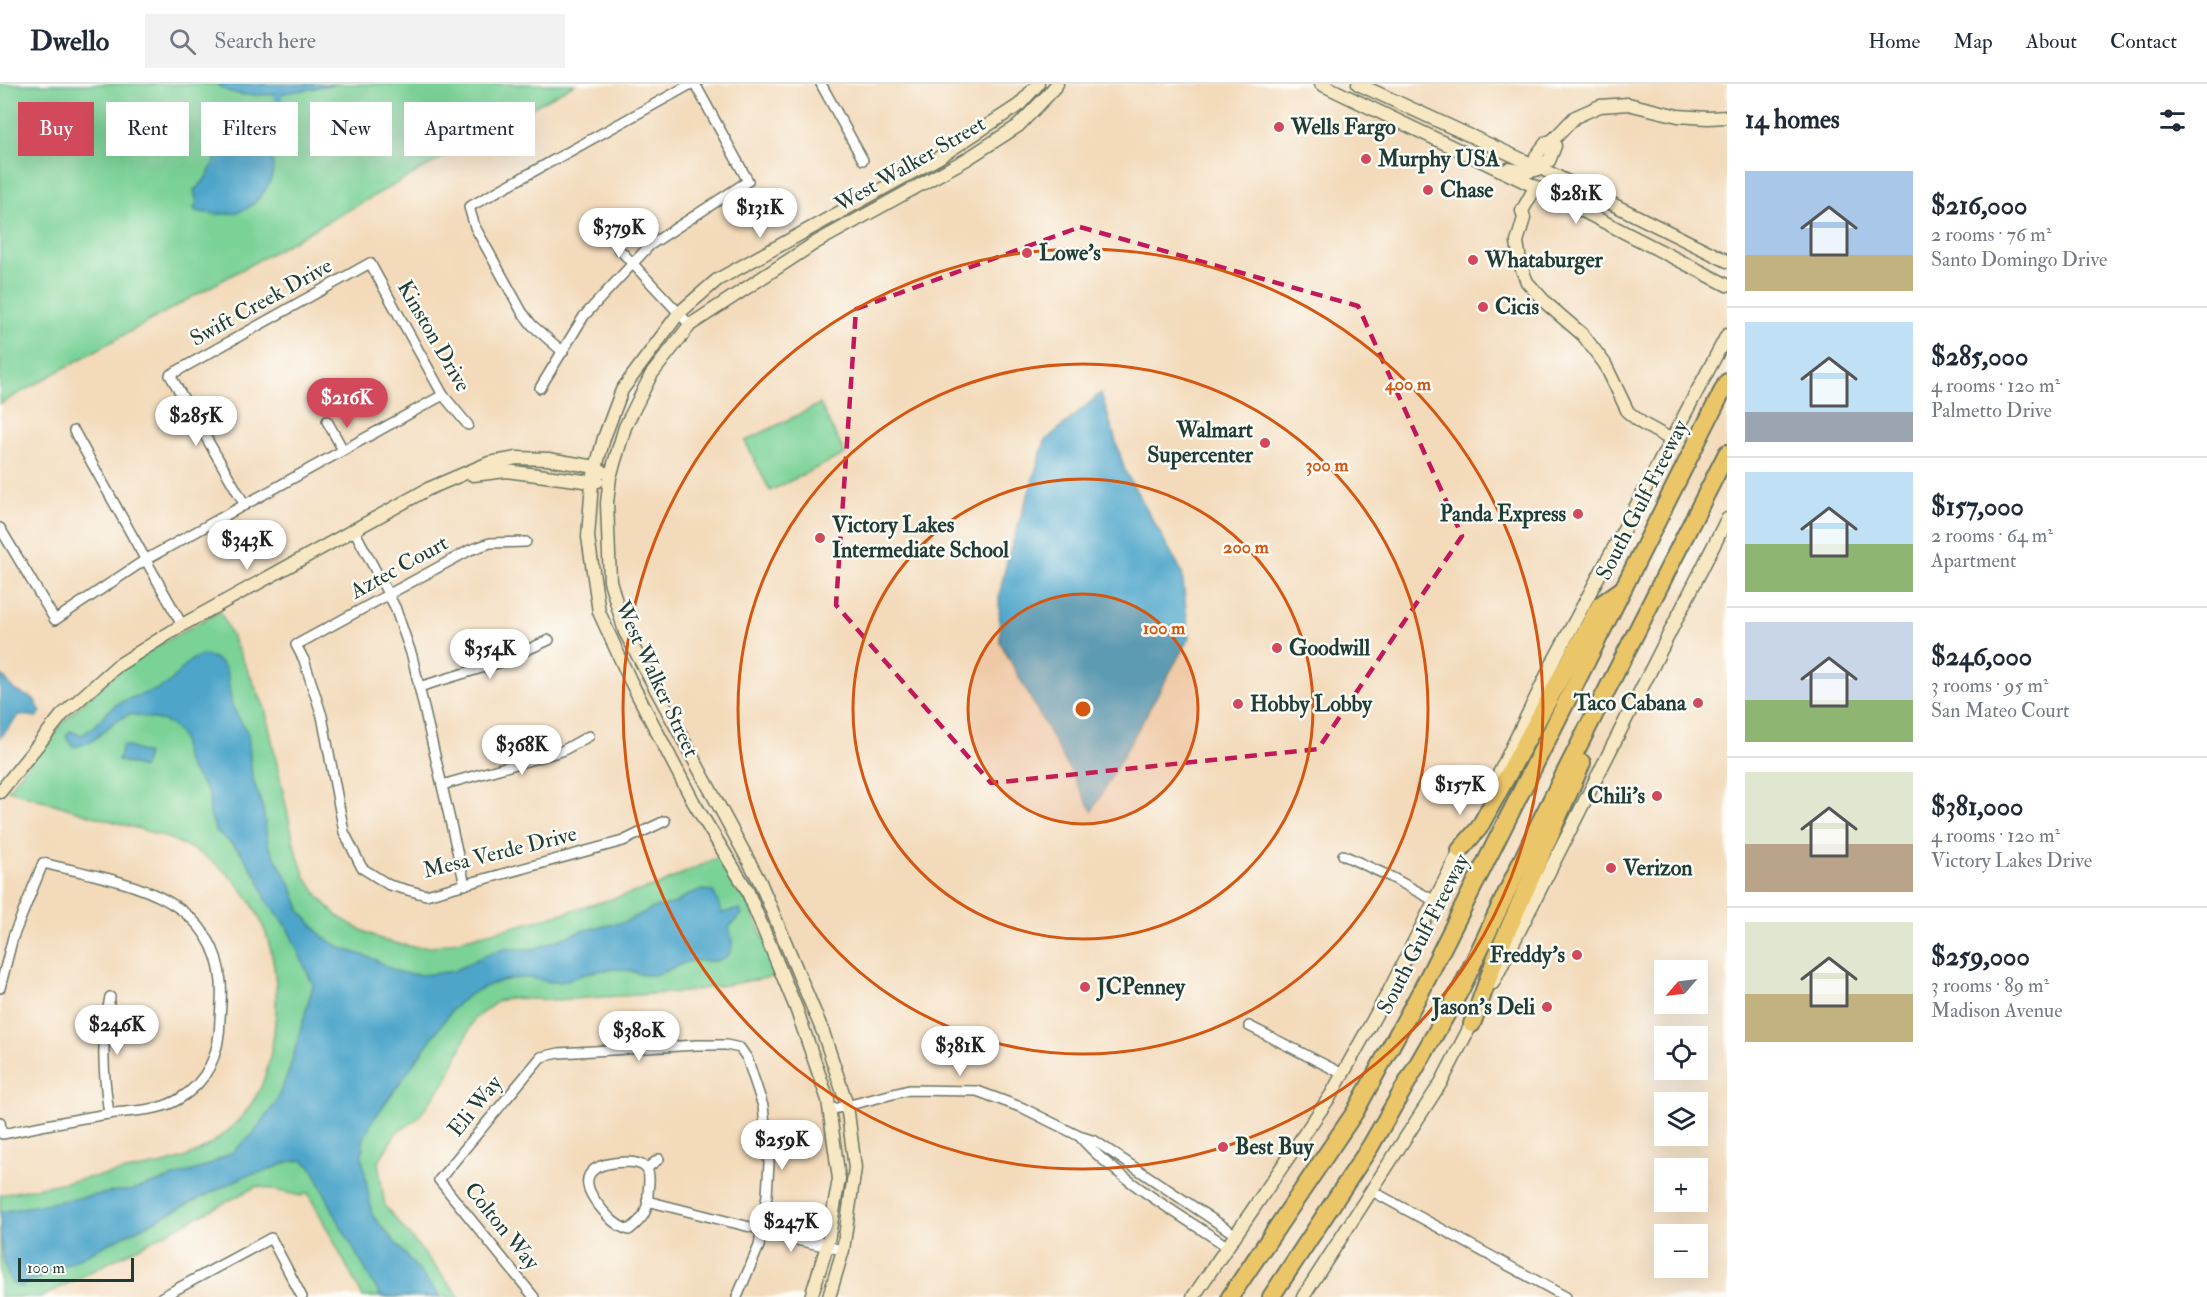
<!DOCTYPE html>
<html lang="en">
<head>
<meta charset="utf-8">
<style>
  body { margin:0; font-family:"IM FELL Double Pica",serif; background:#f2f2f3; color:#1f2937; height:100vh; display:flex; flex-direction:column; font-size:22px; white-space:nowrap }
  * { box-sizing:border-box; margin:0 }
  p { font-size:20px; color:#747a83 }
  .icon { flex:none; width:33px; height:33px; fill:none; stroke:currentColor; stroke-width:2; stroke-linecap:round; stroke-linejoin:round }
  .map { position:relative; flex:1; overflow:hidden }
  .sheet { display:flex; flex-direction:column; background:#fff; width:480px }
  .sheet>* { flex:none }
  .guide { position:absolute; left:18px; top:18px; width:570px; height:54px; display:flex; gap:12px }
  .needle { width:39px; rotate:242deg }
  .fabs { position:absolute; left:1654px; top:876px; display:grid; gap:12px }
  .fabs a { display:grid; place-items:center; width:54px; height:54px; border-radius:0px; background:#fff; box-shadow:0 6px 24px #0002; font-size:30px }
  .scale { position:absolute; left:18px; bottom:15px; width:116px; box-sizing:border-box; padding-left:6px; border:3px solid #1f3d34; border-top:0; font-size:16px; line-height:21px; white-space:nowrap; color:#1f3d34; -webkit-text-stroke:4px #fdfcf7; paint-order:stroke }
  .price { position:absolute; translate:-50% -51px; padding:0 14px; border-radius:21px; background:#fff; color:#222; font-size:20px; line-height:39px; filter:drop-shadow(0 2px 3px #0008) }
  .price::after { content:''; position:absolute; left:50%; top:36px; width:18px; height:14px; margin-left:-9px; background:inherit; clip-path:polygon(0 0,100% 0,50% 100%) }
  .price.selected { background:#d1495b; color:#fff }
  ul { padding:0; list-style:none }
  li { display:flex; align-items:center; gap:18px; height:150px; padding:0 18px }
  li+li { border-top:2px solid #e0e1e3 }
  li span { display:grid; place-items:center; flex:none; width:168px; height:120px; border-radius:0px; color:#555 }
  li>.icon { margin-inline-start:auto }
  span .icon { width:72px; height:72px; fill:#fffc; stroke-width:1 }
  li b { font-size:26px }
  h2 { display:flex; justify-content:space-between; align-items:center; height:72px; padding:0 18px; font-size:26px }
  .pill { padding:0 21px; border-radius:0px; background:#fff; box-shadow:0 6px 24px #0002; font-size:21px; line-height:54px }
  .pill.selected { background:#d1495b; color:#fff }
  header { display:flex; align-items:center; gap:36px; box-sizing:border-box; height:84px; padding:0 30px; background:#fff; border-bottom:2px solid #e0e1e3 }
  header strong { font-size:28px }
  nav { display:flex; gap:33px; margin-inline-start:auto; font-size:21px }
  .search { width:420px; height:54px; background:#f2f2f3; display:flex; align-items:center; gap:15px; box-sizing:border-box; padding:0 21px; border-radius:0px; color:#747a83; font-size:22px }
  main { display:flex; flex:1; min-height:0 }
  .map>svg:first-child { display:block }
  .green { fill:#7ad297; stroke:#4c8866; stroke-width:1.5 }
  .water { fill:#4da6ca; stroke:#36727f; stroke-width:1.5 }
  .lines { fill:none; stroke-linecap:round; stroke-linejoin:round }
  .canal { stroke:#4da6ca; stroke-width:8 }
  .street-casing { stroke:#697463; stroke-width:12 }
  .secondary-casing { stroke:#697463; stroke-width:15 }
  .highway-casing { stroke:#697463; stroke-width:20 }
  .street { stroke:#fff; stroke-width:9 }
  .secondary { stroke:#f7e8c3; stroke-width:12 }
  .highway { stroke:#ebc669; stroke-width:16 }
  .marked { fill:none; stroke:#c2185b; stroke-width:4.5; stroke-dasharray:12 8; stroke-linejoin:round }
  .ring { fill:none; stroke:#d45610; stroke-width:3 }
  .poi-dot { fill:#d1495b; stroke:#fdfcf7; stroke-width:2 }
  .labels { text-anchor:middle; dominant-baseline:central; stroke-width:5; stroke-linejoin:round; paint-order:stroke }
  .poi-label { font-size:22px; font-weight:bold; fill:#1f3d34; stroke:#fdfcf7; text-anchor:start }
  .street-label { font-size:22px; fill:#1f3d34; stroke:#fdfcf7 }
  .centre { fill:#d45610; stroke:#fdfcf7; stroke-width:3 }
  .ring-label { font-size:18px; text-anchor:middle; font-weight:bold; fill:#d45610; stroke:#fdfcf7; stroke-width:5; stroke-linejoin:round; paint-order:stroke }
</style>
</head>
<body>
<header>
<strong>Dwello</strong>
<div class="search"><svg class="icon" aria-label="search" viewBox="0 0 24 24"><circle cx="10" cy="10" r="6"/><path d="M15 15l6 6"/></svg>Search here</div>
<nav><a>Home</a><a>Map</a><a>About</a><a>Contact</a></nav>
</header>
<main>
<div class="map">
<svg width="1727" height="1213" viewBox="0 0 1727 1213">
  <rect width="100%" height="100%" fill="#fdfcf7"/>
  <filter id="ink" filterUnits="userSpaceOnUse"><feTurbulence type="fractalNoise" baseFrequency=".0167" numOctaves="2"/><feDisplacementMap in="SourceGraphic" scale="12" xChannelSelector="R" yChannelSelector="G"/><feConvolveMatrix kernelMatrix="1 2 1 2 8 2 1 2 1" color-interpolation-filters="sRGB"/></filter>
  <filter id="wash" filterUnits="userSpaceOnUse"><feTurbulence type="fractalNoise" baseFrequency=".008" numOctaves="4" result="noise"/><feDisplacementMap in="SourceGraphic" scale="24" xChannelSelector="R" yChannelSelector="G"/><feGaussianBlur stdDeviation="1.35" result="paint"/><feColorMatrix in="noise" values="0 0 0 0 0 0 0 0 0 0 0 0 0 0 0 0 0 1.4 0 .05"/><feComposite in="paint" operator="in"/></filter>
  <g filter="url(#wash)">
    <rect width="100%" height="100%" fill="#f3daba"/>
    <g class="green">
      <polygon points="0,0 575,0 0,320"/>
      <polygon points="820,320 845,370 770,407 745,357"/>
      <path d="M220,527L265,624L295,764L305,793L320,814L337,832L359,845L385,857L414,863H433L536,837L656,802L723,771L743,806L779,892L683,908L555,916L508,914L498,917L474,935L447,995L417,1035L396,1049L378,1078L385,1122L460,1213H363L308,1109L301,1112L257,1102L42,1213H0V1111C40,1103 80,1095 121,1088C146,1083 176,1080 199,1067C222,1054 242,1036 255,1014C267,995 271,971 274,949C283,880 267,814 206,773C174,752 135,744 100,734C69,725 39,715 8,706C44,659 77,618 125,583C154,562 188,545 220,527Z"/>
    </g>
    <g class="water">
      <path d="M217,0H337C310,4 237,23 217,0Z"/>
      <path d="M243,53L263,59C266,65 272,73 273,80C275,97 257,122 241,127C226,132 210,130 195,127L194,123L197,120L194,106C211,95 214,72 226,55Z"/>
      <polygon points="1101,309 1125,387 1182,488 1189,554 1092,727 1000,558 999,512 1007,477 1045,357"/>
      <path d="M203,571L214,574L223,581L227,589L232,622L248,650L252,692L263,725L268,761L291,801L301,828L323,853L341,864L374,875L387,883L402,889L422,891L454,887L490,869L504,865H534L584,846L625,838L653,824L674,820L691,809L703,806L711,807L714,809L722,829L740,825L742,830L729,843C731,853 736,863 727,872C717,881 702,875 691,877C677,880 666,890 652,891C642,892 634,887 625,886C619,885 612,885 607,886C589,886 575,895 558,898C548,899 540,895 530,894C505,892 468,906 452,926L371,1039L363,1057L362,1073L372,1131L441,1213H381L340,1141L313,1085L303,1076L288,1078L267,1087L245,1092L21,1203C0,1202 0,1147 0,1128L118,1107H129L205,1083L231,1069L253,1050L275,1020L289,987L313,901L286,841L266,816L258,794L240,767L216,747L210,730L209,709L189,683L185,672L182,654L174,643L164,637L130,630L117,636L91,658L74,663L66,653L70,647L81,651C96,645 102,630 116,621C132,610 151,611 167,600C181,590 185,575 203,571Z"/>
      <polygon points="0,589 14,606 34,615 41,628 37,633 19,631 0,654"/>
      <polygon points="123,661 147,670 143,684 118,676"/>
    </g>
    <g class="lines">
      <path class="canal" d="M257,58C275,41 280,34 278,9"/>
    </g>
  </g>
  <g filter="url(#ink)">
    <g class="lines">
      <defs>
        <g id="street">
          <polyline points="821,0 863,76"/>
          <polyline points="618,164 690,241"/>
          <polyline points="563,268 532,241 522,228 475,143 469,123 691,0"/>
          <polyline points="540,304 584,232 650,161 748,97 695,0"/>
          <polyline points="327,337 343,366"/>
          <polyline points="74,347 182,541"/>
          <polyline points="245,421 170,291 370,179 443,311 468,341"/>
          <polyline points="0,444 55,536 145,476 443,311"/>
          <polyline points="354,446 395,523 412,572 465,801"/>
          <polyline points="526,458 490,459 470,466 296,561 304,576 322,632 344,748 362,784 389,801 426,811 623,757 665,737"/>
          <polyline points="419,603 498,579 549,556"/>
          <polyline points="442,701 562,667 589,652"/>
          <polyline points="1343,771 1391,793 1435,817"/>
          <path d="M0,904L13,853L43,779C113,797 213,806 221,898C222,909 221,922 220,934C220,967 209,997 179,1015C158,1028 133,1026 109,1030C73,1035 37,1043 2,1050L0,1038"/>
          <polyline points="1249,942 1343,990"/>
          <polyline points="830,1026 909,1006 977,1007 1023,1024 1079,1052 1095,1057 1236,1151"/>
          <path d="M109,1030C103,988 101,955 110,913"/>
          <path d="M1081,1054C1116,1094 1182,1132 1228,1163"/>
          <path d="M629,1078C652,1080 650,1090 648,1109C648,1115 648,1122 645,1128C642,1136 635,1141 629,1146C616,1142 609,1134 600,1123C573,1090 594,1078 629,1078Z"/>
          <polyline points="647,1084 659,1075"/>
          <polyline points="1372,1107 1566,1213"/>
          <polyline points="647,1117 762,1146 773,1151 843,1166"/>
          <path d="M766,1147C785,1141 812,1150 827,1162"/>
          <polyline points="162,1213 271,1154 302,1213"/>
          <polyline points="534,1213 439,1096 541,973 559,969 697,961 726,961 740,964 747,974 763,1022 769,1079 767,1111 759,1162 737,1213"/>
        </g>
        <g id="secondary">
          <polyline points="1321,0 1538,104 1727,201"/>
          <polyline points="1358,0 1538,83 1727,177"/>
          <polyline points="1540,80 1536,72 1546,59 1553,56 1575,33 1600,22 1628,20 1678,32 1708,34 1727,33"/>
          <polyline points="1508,85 1527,88 1536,86 1540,80 1549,77 1555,62 1553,56"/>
          <polyline points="1537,106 1532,109 1522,127 1524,134 1517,158 1521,183 1527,198 1547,220 1583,251 1605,280 1628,328 1643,340 1672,356"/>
          <polyline points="473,391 506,387 592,398 598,397"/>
          <polyline points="1493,702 1553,578 1727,251"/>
          <polyline points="0,708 62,631 117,582 182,541 428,405 489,379 517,374 548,375 596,383 602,387"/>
          <polyline points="1493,899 1727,435"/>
          <polyline points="811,1213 827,1162 839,1095 828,1016 796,924 747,806 694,719 630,596 599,528 588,453 592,398 604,354 622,306 679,229 717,196 938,74 1019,21 1038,0"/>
          <polyline points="829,1213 843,1166 855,1084 847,1021 823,948 760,798 625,548 610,497 607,419 610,393 625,343 651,291 690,241 815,159 967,75 1018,42 1048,11 1057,0"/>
          <polyline points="1193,1213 1331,1011 1388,909 1463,760"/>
          <polyline points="1303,1213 1442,997 1475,933"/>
        </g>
        <g id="highway">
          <polyline points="1460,766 1479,744 1600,521 1621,506"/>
          <polyline points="1472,940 1496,873 1582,679"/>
          <polyline points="1230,1213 1355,1028 1421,907 1727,298"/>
          <polyline points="1271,1213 1370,1063 1461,905 1541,736 1727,369"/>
        </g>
      </defs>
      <use href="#street" class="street-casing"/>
      <use href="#secondary" class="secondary-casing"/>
      <use href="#highway" class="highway-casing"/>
      <use href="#street" class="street"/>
      <use href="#secondary" class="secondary"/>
      <use href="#highway" class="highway"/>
    </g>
  </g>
  <path class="marked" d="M1080,143L1358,222L1462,452L1318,665L991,699L836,521L856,225Z"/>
  <circle cx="1083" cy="625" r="115" fill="#d45610" fill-opacity=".12"/>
  <g class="ring">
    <circle cx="1083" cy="625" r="115"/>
    <circle cx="1083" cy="625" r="230"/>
    <circle cx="1083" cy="625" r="345"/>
    <circle cx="1083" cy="625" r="460"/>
  </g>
  <g class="poi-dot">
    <circle cx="1279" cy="43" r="6"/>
    <circle cx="1366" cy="75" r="6"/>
    <circle cx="1428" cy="106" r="6"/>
    <circle cx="1027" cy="169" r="6"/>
    <circle cx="1473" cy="176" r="6"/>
    <circle cx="1483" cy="223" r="6"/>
    <circle cx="1265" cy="359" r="6"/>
    <circle cx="1578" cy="430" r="6"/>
    <circle cx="820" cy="454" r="6"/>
    <circle cx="1277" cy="564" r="6"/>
    <circle cx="1698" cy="619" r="6"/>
    <circle cx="1238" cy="620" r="6"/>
    <circle cx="1657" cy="712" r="6"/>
    <circle cx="1611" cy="784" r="6"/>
    <circle cx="1577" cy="871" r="6"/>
    <circle cx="1085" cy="903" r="6"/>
    <circle cx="1547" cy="923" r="6"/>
    <circle cx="1223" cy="1063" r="6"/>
  </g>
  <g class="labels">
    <g class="poi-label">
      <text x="1291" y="43">Wells Fargo</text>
      <text x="1378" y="75">Murphy USA</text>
      <text x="1440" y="106">Chase</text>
      <text x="1039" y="169">Lowe's</text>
      <text x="1485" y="176">Whataburger</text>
      <text x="1495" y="223">Cicis</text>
      <text x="1253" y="346" text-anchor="end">Walmart<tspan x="1253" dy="25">Supercenter</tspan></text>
      <text x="1566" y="430" text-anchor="end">Panda Express</text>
      <text x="832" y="441">Victory Lakes<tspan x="832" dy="25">Intermediate School</tspan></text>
      <text x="1289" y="564">Goodwill</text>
      <text x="1686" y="619" text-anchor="end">Taco Cabana</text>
      <text x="1250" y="620">Hobby Lobby</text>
      <text x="1645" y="712" text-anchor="end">Chili's</text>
      <text x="1623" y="784">Verizon</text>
      <text x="1565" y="871" text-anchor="end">Freddy's</text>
      <text x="1097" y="903">JCPenney</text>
      <text x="1535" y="923" text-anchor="end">Jason's Deli</text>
      <text x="1235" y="1063">Best Buy</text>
    </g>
    <g class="street-label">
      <text transform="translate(910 80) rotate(-30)">West Walker Street</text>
      <text transform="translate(261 218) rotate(-29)">Swift Creek Drive</text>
      <text transform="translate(434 252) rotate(60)">Kinston Drive</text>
      <text transform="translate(1642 416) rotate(-63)">South Gulf Freeway</text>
      <text transform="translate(399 483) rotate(-29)">Aztec Court</text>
      <text transform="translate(657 595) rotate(65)">West Walker Street</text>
      <text transform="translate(500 768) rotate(-14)">Mesa Verde Drive</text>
      <text transform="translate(1423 850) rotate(-63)">South Gulf Freeway</text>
      <text transform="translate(475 1022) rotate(-51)">Eli Way</text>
      <text transform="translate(502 1142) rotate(51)">Colton Way</text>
    </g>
  </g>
  <circle cx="1083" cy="625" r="9" class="centre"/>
  <g class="ring-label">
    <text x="1408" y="306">400 m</text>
    <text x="1327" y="387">300 m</text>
    <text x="1246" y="469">200 m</text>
    <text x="1164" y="550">100 m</text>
  </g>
</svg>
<div class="fabs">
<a><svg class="needle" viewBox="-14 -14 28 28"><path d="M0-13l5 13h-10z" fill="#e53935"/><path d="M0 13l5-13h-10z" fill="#747a83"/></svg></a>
<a><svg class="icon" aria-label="locate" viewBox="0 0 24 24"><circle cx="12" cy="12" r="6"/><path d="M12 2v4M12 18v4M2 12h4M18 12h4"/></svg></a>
<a><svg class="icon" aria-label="layers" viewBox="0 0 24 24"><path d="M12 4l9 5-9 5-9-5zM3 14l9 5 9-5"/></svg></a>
<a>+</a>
<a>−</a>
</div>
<div class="scale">100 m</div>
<b class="price" style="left:1576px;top:141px">$281K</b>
<b class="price" style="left:760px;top:155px">$131K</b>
<b class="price" style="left:619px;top:175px">$379K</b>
<b class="price selected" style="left:347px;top:345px">$216K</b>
<b class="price" style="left:196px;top:363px">$285K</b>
<b class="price" style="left:247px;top:487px">$343K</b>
<b class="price" style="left:490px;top:596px">$354K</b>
<b class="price" style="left:522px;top:692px">$368K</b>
<b class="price" style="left:1460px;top:732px">$157K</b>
<b class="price" style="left:117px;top:972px">$246K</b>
<b class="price" style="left:639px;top:978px">$380K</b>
<b class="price" style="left:960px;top:993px">$381K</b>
<b class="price" style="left:782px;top:1087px">$259K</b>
<b class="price" style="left:791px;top:1169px">$247K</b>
<div class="guide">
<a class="pill selected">Buy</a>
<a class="pill">Rent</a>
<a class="pill">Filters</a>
<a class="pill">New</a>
<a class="pill">Apartment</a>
</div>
</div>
<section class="sheet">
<h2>14 homes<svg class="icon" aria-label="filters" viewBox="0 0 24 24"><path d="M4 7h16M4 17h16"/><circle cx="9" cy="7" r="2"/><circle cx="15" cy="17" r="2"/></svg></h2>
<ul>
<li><span style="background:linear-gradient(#a9c7e8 70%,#c2b280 0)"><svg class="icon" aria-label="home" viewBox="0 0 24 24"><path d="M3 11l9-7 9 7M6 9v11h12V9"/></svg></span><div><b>$216,000</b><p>2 rooms · 76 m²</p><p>Santo Domingo Drive</p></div></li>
<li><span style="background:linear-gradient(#bfe0f5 75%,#9aa5b1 0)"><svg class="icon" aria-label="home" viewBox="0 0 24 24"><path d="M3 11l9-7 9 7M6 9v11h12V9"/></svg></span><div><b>$285,000</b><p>4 rooms · 120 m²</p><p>Palmetto Drive</p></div></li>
<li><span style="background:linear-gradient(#bfe0f5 60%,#8fb573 0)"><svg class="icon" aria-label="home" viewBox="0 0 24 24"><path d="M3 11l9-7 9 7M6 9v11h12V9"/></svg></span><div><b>$157,000</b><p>2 rooms · 64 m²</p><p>Apartment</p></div></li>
<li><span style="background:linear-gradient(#c9d6e8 65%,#8fb573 0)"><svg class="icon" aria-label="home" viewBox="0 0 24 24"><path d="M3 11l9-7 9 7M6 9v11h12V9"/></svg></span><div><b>$246,000</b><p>3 rooms · 95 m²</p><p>San Mateo Court</p></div></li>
<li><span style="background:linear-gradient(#dfe7d0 60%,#b9a48a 0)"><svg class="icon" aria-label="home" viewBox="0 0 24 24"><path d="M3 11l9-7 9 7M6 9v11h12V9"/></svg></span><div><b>$381,000</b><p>4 rooms · 120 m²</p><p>Victory Lakes Drive</p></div></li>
<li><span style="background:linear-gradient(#dfe7d0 60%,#c2b280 0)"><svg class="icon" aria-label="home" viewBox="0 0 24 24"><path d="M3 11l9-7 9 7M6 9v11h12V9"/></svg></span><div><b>$259,000</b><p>3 rooms · 89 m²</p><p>Madison Avenue</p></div></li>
</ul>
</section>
</main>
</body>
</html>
